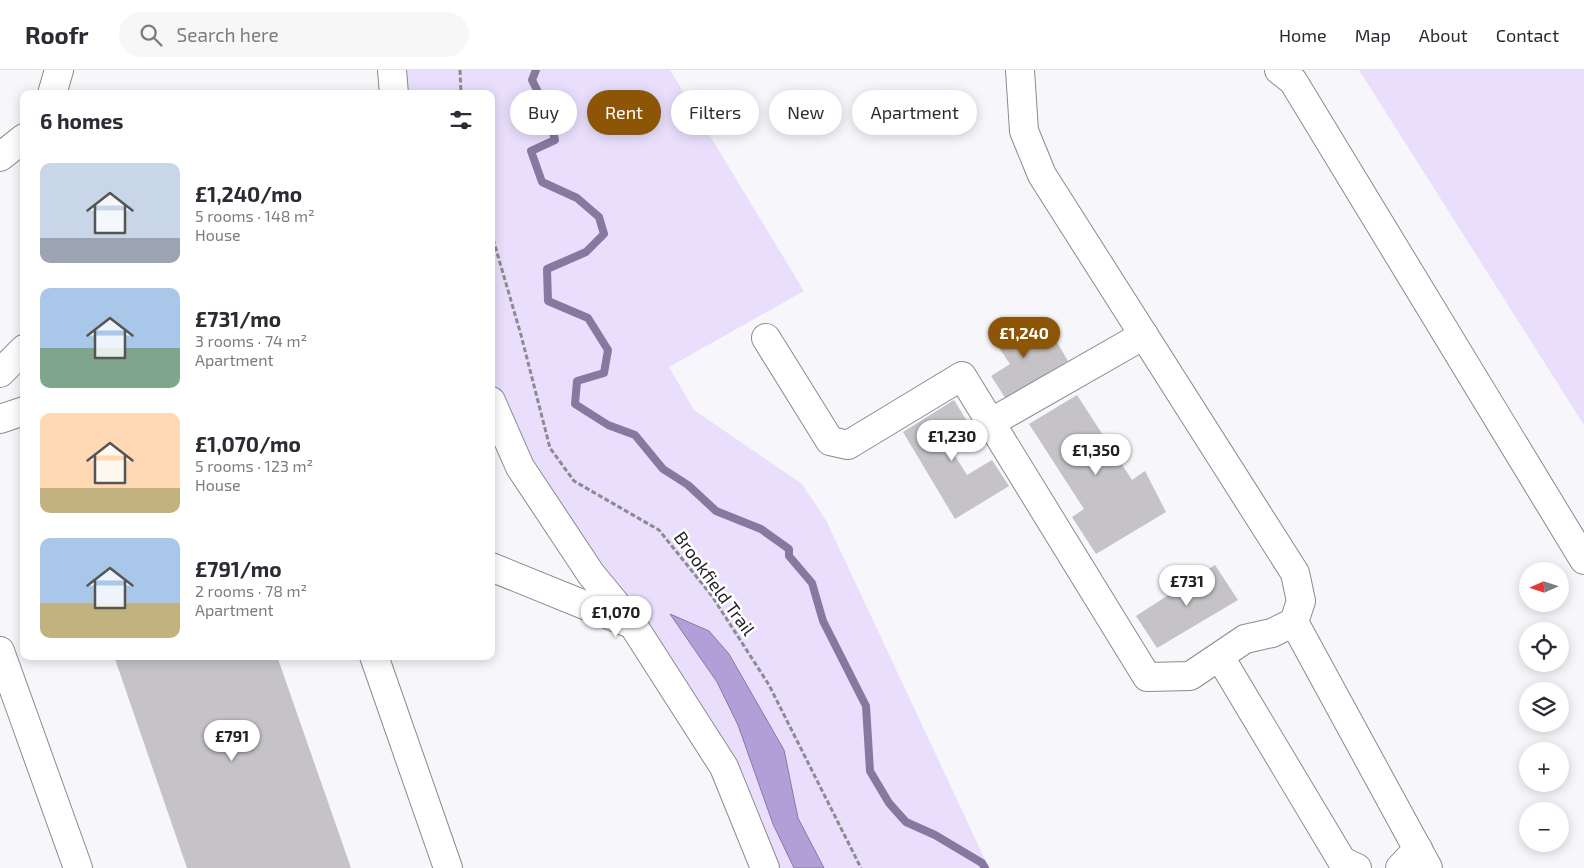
<!DOCTYPE html>
<html lang="en">
<head>
<meta charset="utf-8">
<style>
  body { margin:0; font-family:"Exo 2",sans-serif; background:#f7f7f7; color:#2b2b33; height:100vh; display:flex; flex-direction:column; font-size:19px; white-space:nowrap }
  * { box-sizing:border-box; margin:0 }
  p { font-size:16px; color:#7c7c81 }
  .icon { flex:none; width:28px; height:28px; fill:none; stroke:currentColor; stroke-width:2; stroke-linecap:round; stroke-linejoin:round }
  .map { position:relative; flex:1; overflow:hidden }
  .sheet { position:absolute; left:20px; top:20px; width:475px; height:570px; display:flex; flex-direction:column; background:#fff; border-radius:10px; box-shadow:0 2px 12px #0003 }
  .sheet>* { flex:none }
  .hud { position:absolute; left:510px; top:20px; width:475px; height:45px; display:flex; gap:10px }
  .needle { width:32px; rotate:267deg }
  .fabs { position:absolute; left:1519px; top:492px; display:grid; gap:10px }
  .fabs a { display:grid; place-items:center; width:50px; height:50px; border-radius:50%; background:#fff; box-shadow:0 2px 12px #0003; font-size:25px }
  .price { position:absolute; translate:-50% -42px; padding:0 11px; border-radius:18px; background:#fff; color:#222; font-size:16px; line-height:32px; filter:drop-shadow(0 1px 2px #0008) }
  .price::after { content:''; position:absolute; left:50%; top:30px; width:15px; height:11px; margin-left:-8px; background:inherit; clip-path:polygon(0 0,100% 0,50% 100%) }
  .price.active { background:#8c5606; color:#fff }
  ul { padding:0; list-style:none }
  li { display:flex; align-items:center; gap:15px; height:125px; padding:0 20px }
  li span { display:grid; place-items:center; flex:none; width:140px; height:100px; border-radius:10px; color:#555 }
  li>.icon { margin-inline-start:auto }
  span .icon { width:60px; height:60px; fill:#fffc; stroke-width:1 }
  li b { font-size:21px }
  h2 { display:flex; justify-content:space-between; align-items:center; height:60px; padding:0 20px; font-size:21px }
  .tag { padding:0 18px; border-radius:22px; background:#fff; box-shadow:0 2px 12px #0003; font-size:18px; line-height:45px }
  .tag.active { background:#8c5606; color:#fff }
  header { display:flex; align-items:center; gap:30px; box-sizing:border-box; height:70px; padding:0 25px; background:#fff; border-bottom:1px solid #e1e1e2 }
  header strong { font-size:24px }
  nav { display:flex; gap:28px; margin-inline-start:auto; font-size:18px }
  .search { width:350px; height:45px; background:#f7f7f7; display:flex; align-items:center; gap:12px; box-sizing:border-box; padding:0 18px; border-radius:28px; color:#7c7c81; font-size:19px }
  .map>svg:first-child { display:block }
  .green { fill:#e9dffd }
  .water { fill:#b39fd7; stroke:#8778a0 }
  .lines { fill:none; stroke-linecap:round; stroke-linejoin:round }
  .stream { stroke:#8778a0; stroke-width:8 }
  .building { fill:#c5c3c7 }
  .minor-casing { stroke:#8b8a8d; stroke-width:30 }
  .path { stroke:#8c8b8e; stroke-width:3; stroke-dasharray:5 2.5; stroke-linecap:butt }
  .minor { stroke:#fff; stroke-width:28 }
  .labels { text-anchor:middle; dominant-baseline:central; stroke-width:5; stroke-linejoin:round; paint-order:stroke }
  .street-label { font-size:18px; fill:#1f1e20; stroke:#fff }
</style>
</head>
<body>
<header>
<strong>Roofr</strong>
<div class="search"><svg class="icon" aria-label="search" viewBox="0 0 24 24"><circle cx="10" cy="10" r="6"/><path d="M15 15l6 6"/></svg>Search here</div>
<nav><a>Home</a><a>Map</a><a>About</a><a>Contact</a></nav>
</header>
<div class="map">
<svg width="1584" height="798" viewBox="0 0 1584 798">
  <rect width="100%" height="100%" fill="#f7f6fa"/>
  <g class="green">
    <polygon points="384,0 670,0 804,221 669,297 694,340 802,414 826,450 989,798 765,798 724,697 491,331 491,24 394,24"/>
    <polygon points="1359,0 1584,0 1584,355"/>
  </g>
  <polygon class="water" points="670,544 709,561 729,584 784,680 798,748 824,798 794,798 773,754 738,655 717,612"/>
  <g class="lines">
    <polyline class="stream" points="536,0 532,10 548,42 555,70 531,81 542,112 577,128 599,147 604,164 586,182 547,199 548,231 588,248 608,280 604,303 577,311 575,334 608,355 635,365 663,399 688,415 716,441 761,459 789,479 789,486 812,513 823,551 866,636 870,701 889,733 906,752 935,765 982,793 985,798"/>
  </g>
  <g class="building">
    <polygon points="1018,248 1037,279 1054,267 1068,291 1006,329 991,306 1010,294 991,266"/>
    <polygon points="1077,325 1132,410 1145,401 1166,442 1096,484 1072,447 1084,439 1029,354"/>
    <polygon points="954,330 970,356 946,371 967,405 992,390 1009,416 955,449 903,362"/>
    <polygon points="1215,495 1238,530 1157,578 1136,546"/>
    <polygon points="114,586 277,586 351,798 187,798"/>
  </g>
  <g class="lines">
    <defs>
      <g id="minor">
        <polyline points="392,0 394,24"/>
        <polyline points="1279,0 1293,11 1584,490"/>
        <polyline points="52,24 59,0"/>
        <polyline points="0,87 24,68"/>
        <polyline points="766,268 830,371 848,375 962,306 1147,607 1190,606 1245,569 1272,563 1294,552 1301,531 1295,503 1042,105 1024,61 1020,0"/>
        <polyline points="0,303 24,279"/>
        <polyline points="491,331 520,397 591,504 633,555 724,697 765,798"/>
        <polyline points="0,349 24,341"/>
        <polyline points="990,353 1144,265"/>
        <polyline points="491,497 629,553"/>
        <polyline points="1294,552 1428,798"/>
        <polyline points="0,581 78,798"/>
        <polyline points="374,586 448,798"/>
        <polyline points="1220,587 1342,791 1357,798"/>
        <polyline points="1400,798 1418,779"/>
      </g>
    </defs>
    <use href="#minor" class="minor-casing"/>
    <g class="path">
      <polyline points="460,0 461,24"/>
      <polyline points="491,162 521,265 550,378 574,411 659,460 712,526 769,615 861,798"/>
    </g>
    <use href="#minor" class="minor"/>
  </g>
  <g class="labels">
    <g class="street-label">
      <text transform="translate(715 513) rotate(54)">Brookfield Trail</text>
    </g>
  </g>
</svg>
<div class="fabs">
<a><svg class="needle" viewBox="-14 -14 28 28"><path d="M0-13l5 13h-10z" fill="#e53935"/><path d="M0 13l5-13h-10z" fill="#7c7c81"/></svg></a>
<a><svg class="icon" aria-label="locate" viewBox="0 0 24 24"><circle cx="12" cy="12" r="6"/><path d="M12 2v4M12 18v4M2 12h4M18 12h4"/></svg></a>
<a><svg class="icon" aria-label="layers" viewBox="0 0 24 24"><path d="M12 4l9 5-9 5-9-5zM3 14l9 5 9-5"/></svg></a>
<a>+</a>
<a>−</a>
</div>
<b class="price active" style="left:1024px;top:289px">£1,240</b>
<b class="price" style="left:952px;top:392px">£1,230</b>
<b class="price" style="left:1096px;top:406px">£1,350</b>
<b class="price" style="left:1187px;top:537px">£731</b>
<b class="price" style="left:616px;top:568px">£1,070</b>
<b class="price" style="left:232px;top:692px">£791</b>
<div class="hud">
<a class="tag">Buy</a>
<a class="tag active">Rent</a>
<a class="tag">Filters</a>
<a class="tag">New</a>
<a class="tag">Apartment</a>
</div>
<section class="sheet">
<h2>6 homes<svg class="icon" aria-label="filters" viewBox="0 0 24 24"><path d="M4 7h16M4 17h16"/><circle cx="9" cy="7" r="2"/><circle cx="15" cy="17" r="2"/></svg></h2>
<ul>
<li><span style="background:linear-gradient(#c9d6e8 75%,#9aa5b1 0)"><svg class="icon" aria-label="home" viewBox="0 0 24 24"><path d="M3 11l9-7 9 7M6 9v11h12V9"/></svg></span><div><b>£1,240/mo</b><p>5 rooms · 148 m²</p><p>House</p></div></li>
<li><span style="background:linear-gradient(#a9c7e8 60%,#7fa58c 0)"><svg class="icon" aria-label="home" viewBox="0 0 24 24"><path d="M3 11l9-7 9 7M6 9v11h12V9"/></svg></span><div><b>£731/mo</b><p>3 rooms · 74 m²</p><p>Apartment</p></div></li>
<li><span style="background:linear-gradient(#ffd9b3 75%,#c2b280 0)"><svg class="icon" aria-label="home" viewBox="0 0 24 24"><path d="M3 11l9-7 9 7M6 9v11h12V9"/></svg></span><div><b>£1,070/mo</b><p>5 rooms · 123 m²</p><p>House</p></div></li>
<li><span style="background:linear-gradient(#a9c7e8 65%,#c2b280 0)"><svg class="icon" aria-label="home" viewBox="0 0 24 24"><path d="M3 11l9-7 9 7M6 9v11h12V9"/></svg></span><div><b>£791/mo</b><p>2 rooms · 78 m²</p><p>Apartment</p></div></li>
</ul>
</section>
</div>
</body>
</html>
